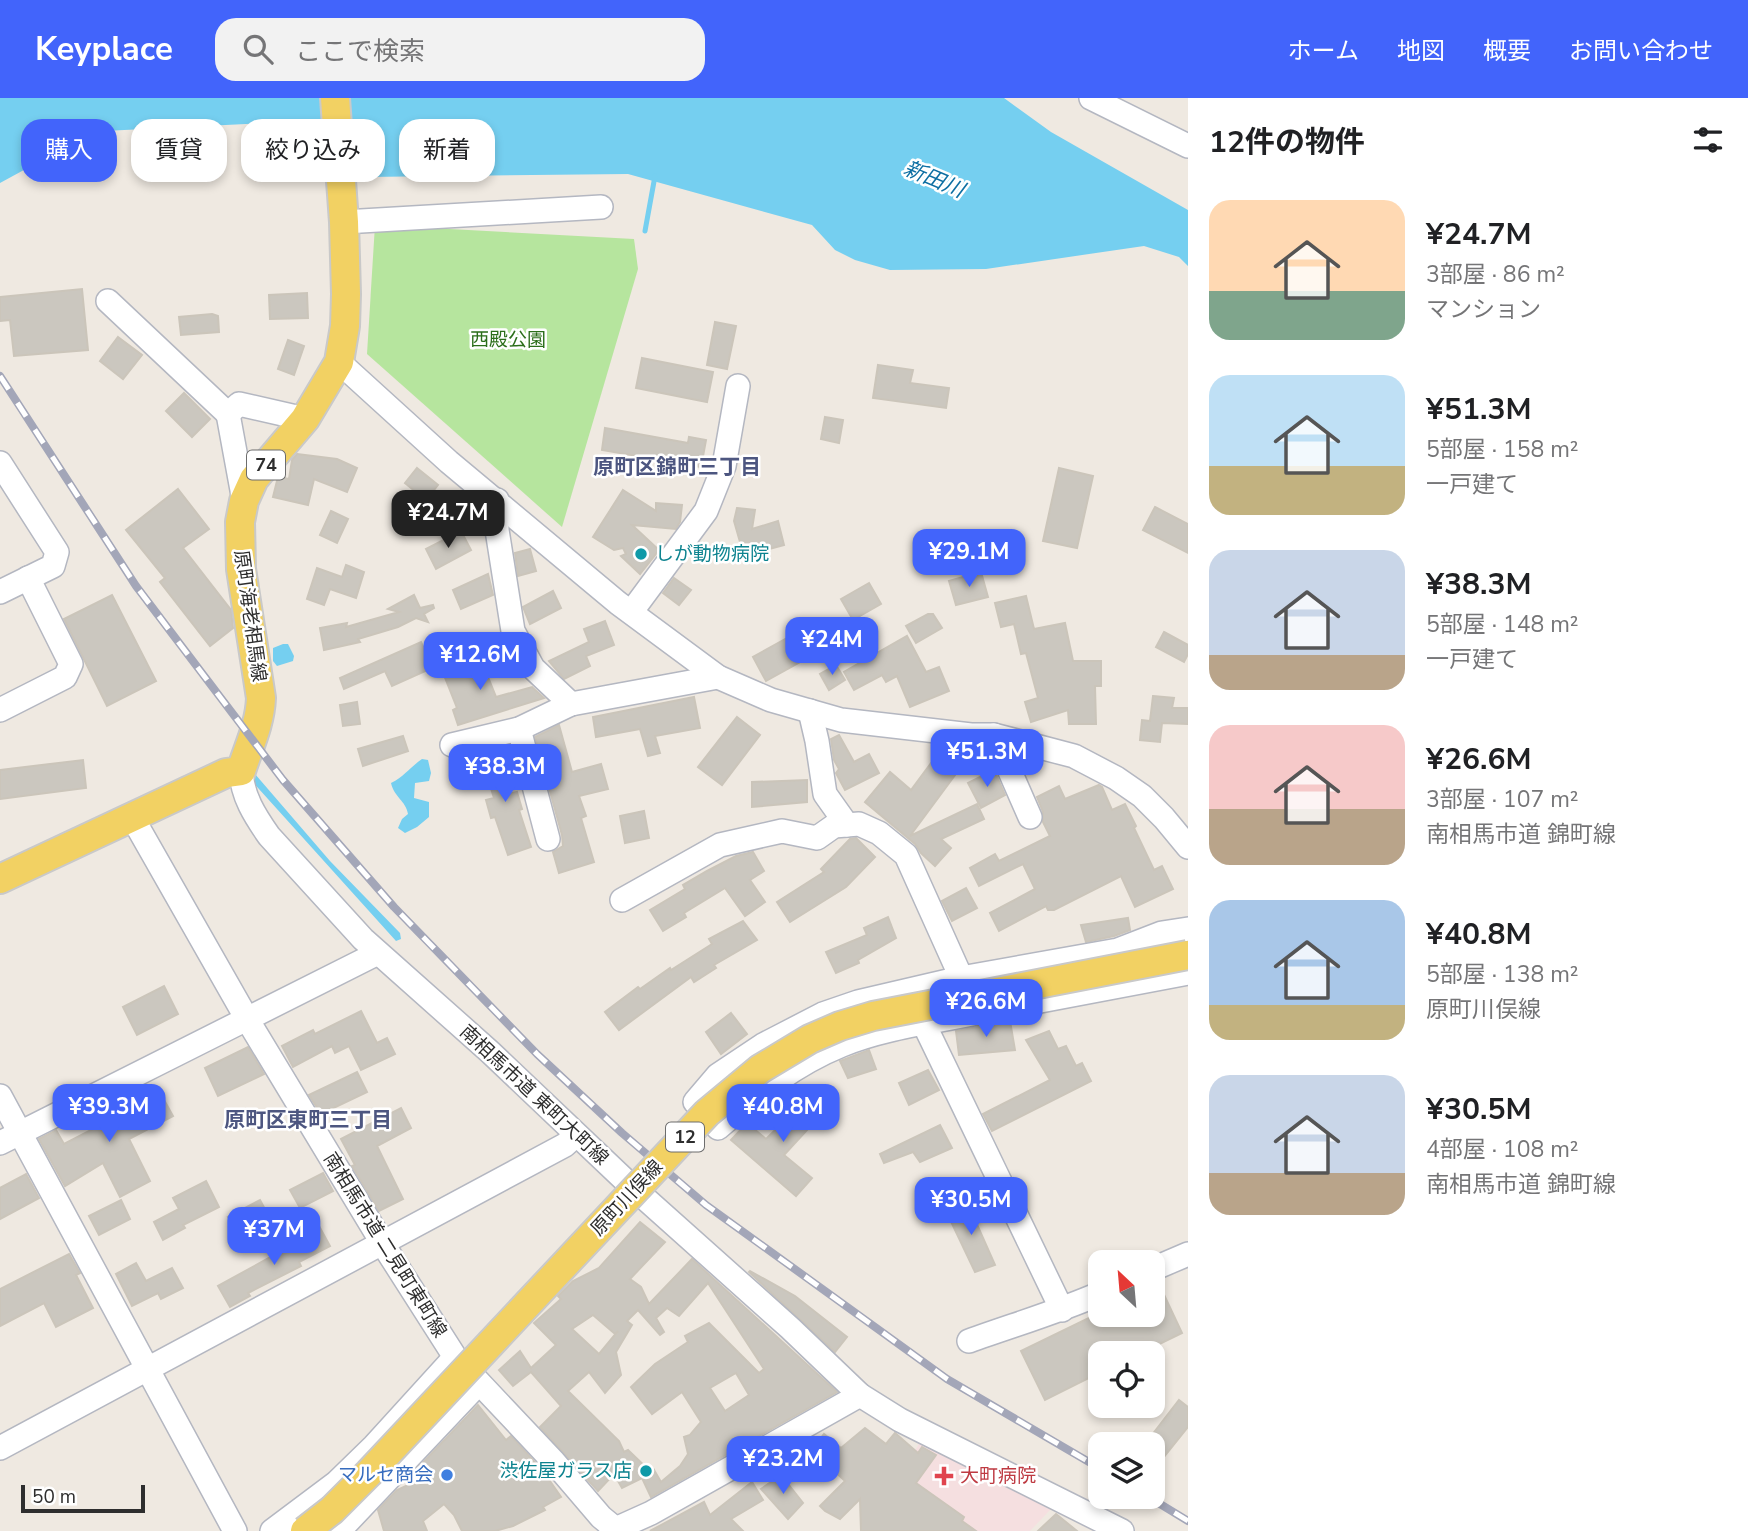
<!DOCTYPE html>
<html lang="ja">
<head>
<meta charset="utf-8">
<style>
  body { margin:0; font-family:"Nunito Sans","Noto Sans JP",sans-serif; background:#f2f2f2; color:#202124; height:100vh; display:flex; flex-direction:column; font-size:26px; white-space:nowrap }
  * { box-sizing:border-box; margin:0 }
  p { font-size:23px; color:#757577 }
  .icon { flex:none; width:38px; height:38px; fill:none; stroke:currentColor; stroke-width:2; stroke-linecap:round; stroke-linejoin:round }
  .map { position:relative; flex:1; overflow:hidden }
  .details { display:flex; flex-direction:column; background:#fff; width:560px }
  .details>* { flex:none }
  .top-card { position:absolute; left:21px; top:21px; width:665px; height:63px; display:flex; gap:14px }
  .needle { width:46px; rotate:334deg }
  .controls { position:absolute; left:1088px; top:1152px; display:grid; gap:14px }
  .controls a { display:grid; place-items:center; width:77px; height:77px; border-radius:14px; background:#fff; box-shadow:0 4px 10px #0003; font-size:35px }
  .scale { position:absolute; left:21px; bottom:18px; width:124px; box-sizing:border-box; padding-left:7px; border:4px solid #2e2e2e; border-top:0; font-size:19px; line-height:24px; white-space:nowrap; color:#2e2e2e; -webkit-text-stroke:5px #fff; paint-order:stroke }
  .price { position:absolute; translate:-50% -60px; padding:0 16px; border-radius:14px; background:#4264fb; color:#fff; font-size:23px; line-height:46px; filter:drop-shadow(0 2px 4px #0008) }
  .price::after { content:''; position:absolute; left:50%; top:42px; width:21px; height:16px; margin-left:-10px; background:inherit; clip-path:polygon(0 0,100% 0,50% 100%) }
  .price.current { background:#222; color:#fff }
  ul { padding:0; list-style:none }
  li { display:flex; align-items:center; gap:21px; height:175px; padding:0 21px }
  li span { display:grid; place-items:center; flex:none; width:196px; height:140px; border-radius:21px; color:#555 }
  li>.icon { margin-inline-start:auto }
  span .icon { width:84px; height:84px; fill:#fffc; stroke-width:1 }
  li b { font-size:30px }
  h2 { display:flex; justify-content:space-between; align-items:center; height:84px; padding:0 21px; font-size:30px }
  .chip { padding:0 24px; border-radius:21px; background:#fff; box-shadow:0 4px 10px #0003; font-size:24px; line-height:63px }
  .chip.current { background:#4264fb; color:#fff }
  header { display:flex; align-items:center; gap:42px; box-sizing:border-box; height:98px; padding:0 35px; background:#4264fb; color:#fff }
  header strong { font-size:33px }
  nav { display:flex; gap:38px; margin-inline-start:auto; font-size:24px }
  .search { width:490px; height:63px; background:#f2f2f2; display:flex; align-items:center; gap:18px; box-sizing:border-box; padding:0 24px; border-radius:21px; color:#757577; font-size:26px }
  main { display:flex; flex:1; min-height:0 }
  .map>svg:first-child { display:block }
  .medical { fill:#f5dfe0 }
  .green { fill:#b6e59e }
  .water { fill:#75cff0 }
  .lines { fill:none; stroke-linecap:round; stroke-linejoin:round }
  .stream { stroke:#75cff0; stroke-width:5 }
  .building { fill:#cbc7bf; stroke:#cbc5ba; stroke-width:2; fill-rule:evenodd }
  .minor-casing { stroke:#b4b7c1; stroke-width:26 }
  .major-casing { stroke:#c9c9c9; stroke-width:32 }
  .minor { stroke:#fff; stroke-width:23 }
  .major { stroke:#f2d163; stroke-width:28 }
  .rail-casing { stroke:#a3a6b8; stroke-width:8 }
  .rail { stroke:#fff; stroke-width:5; stroke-dasharray:16; stroke-linecap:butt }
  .major-bridge-casing { stroke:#c9c9c9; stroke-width:32; stroke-linecap:butt }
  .major-bridge { stroke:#f2d163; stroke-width:28 }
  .culture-dot { fill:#0f9aa8; stroke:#fff; stroke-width:2.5 }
  .shop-dot { fill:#3f7fe0; stroke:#fff; stroke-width:2.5 }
  .health-dot { fill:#e0444e; stroke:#fff; stroke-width:2.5 }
  .labels { text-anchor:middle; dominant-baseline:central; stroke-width:5; stroke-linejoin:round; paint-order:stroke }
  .shield { fill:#fff; stroke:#6d6d6d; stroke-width:2 }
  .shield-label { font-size:18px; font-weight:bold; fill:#2e2e2e }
  .park-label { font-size:19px; fill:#2c6e1b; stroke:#fff }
  .culture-label { font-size:19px; fill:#0d838f; stroke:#fff; text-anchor:start }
  .street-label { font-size:19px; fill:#2e2e2e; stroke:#fff }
  .shop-label { font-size:19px; fill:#366cbe; stroke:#fff; text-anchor:end }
  .health-label { font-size:19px; fill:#be3a42; stroke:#fff; text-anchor:start }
  .water-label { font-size:21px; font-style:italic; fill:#0d6fa3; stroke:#fff }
  .neighbourhood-label { font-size:21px; font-weight:bold; fill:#4d5680; stroke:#fff }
</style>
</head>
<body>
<header>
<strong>Keyplace</strong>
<div class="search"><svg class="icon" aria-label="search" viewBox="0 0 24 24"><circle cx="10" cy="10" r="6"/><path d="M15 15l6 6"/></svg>ここで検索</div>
<nav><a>ホーム</a><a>地図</a><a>概要</a><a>お問い合わせ</a></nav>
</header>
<main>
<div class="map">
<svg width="1188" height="1433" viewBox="0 0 1188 1433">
  <rect width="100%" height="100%" fill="#efe9e1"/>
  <polygon class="medical" points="920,1344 1052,1410 1030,1433 877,1433 888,1398"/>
  <polygon class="green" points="375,127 634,141 638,171 562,429 367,256"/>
  <g class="water">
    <polygon points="0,0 1004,0 1051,34 1188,112 1188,168 1179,159 1144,148 986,171 890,172 855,162 835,152 812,127 628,76 366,79 266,25 104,33 79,42 0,85"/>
    <polygon points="283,546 288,546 294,558 293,563 277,568 273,563 273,550"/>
    <path d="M422,661L428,662L431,675L429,683L415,685L414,700L429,704V719L417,729L405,735L398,730L402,721L408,716C406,703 394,699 391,685C405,678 409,670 422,661Z"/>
    <polygon points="255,676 330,763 400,835 401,841 396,843 250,681"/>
  </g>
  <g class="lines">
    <polyline class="stream" points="645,133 655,78"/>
  </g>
  <g class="building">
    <polygon points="82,191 88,252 14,258 10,222 0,223 0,199"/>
    <polygon points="307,195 308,220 270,221 269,197"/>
    <polygon points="212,216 218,218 219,234 181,237 179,219"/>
    <polygon points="715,224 736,228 727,271 707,267"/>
    <polygon points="118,239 142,257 123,281 100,263"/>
    <polygon points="288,242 304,248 294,277 278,271"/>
    <polygon points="642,260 713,274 707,304 636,290"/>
    <polygon points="878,267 913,272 910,285 949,290 946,310 873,300"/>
    <polygon points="184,295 210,321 192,339 166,313"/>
    <polygon points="825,319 843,322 839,345 821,341"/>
    <polygon points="605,330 688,345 689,339 706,342 701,369 602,352"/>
    <polygon points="297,356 337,361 357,370 347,394 314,381 308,407 273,399 278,379 289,381 292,362"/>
    <polygon points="417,370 438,387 426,402 405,385"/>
    <polygon points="1059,370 1093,378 1077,450 1043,443"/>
    <polygon points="178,391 209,431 183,450 231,512 233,530 210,548 160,484 165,480 126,432"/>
    <polygon points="623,392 656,413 656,405 682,407 680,424 676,431 632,427 659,452 640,476 621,458 626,456 623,450 614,452 593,439"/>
    <polygon points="1155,409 1188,426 1188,455 1143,432"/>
    <polygon points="737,410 755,412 752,431 778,423 784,447 747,457 746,465 734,423"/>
    <polygon points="331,413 348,421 337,445 320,437"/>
    <polygon points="461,433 471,452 436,471 426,451"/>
    <polygon points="530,451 536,473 518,478 515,455"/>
    <polygon points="346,467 364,474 356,500 330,491 324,507 307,501 317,470 342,479"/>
    <polygon points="981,474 988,499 956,507 949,483"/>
    <polygon points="488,476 493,497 461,511 453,492"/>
    <polygon points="674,480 691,492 679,507 663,495"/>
    <polygon points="869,485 881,506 853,522 841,501"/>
    <polygon points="553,493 561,510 530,526 523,509"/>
    <polygon points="112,497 156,583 107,608 64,521"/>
    <polygon points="414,497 420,510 433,507 434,510 424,516 428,524 416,520 398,529 358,541 360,544 324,552 320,530 347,525 346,529 399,514 388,511"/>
    <polygon points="1026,498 1034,531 1065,525 1073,563 1101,563 1101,588 1095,588 1096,626 1069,626 1068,612 1031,624 1025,604 1038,600 1026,555 1021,556 1014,526 1001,529 995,505"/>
    <polygon points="928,516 933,516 942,530 916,545 906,528"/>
    <polygon points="605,523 614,547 586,558 590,568 564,581 549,563 589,544 584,531"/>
    <polygon points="1164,534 1188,547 1188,556 1184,564 1156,549"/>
    <polygon points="796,535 809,559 766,583 753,559"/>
    <polygon points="907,538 926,574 939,569 949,593 910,609 897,578 886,584 882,577 854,592 844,574"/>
    <polygon points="421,544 432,570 392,588 385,573 344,591 340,580"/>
    <polygon points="479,557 496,599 532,589 544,600 458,627 453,612 457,610 442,572"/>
    <polygon points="836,567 845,582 829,592 820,576"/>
    <polygon points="1153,598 1174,600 1172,610 1188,610 1188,626 1162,625 1160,644 1140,642 1142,622 1150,623"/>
    <polygon points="694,599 700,630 655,638 660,655 648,658 640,631 596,639 593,619"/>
    <polygon points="357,604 360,626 343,628 340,607"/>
    <polygon points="737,619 760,637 722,687 698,669"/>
    <polygon points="559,627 572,674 601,666 608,691 579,698 586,718 581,720 594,764 559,775 553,754 563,748 562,737 535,639"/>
    <polygon points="839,637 854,664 869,656 879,675 845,692 836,675 839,671 834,662 831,641"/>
    <polygon points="403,638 408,653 363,668 358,651"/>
    <polygon points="509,648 512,658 497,662 508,696 517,694 522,711 519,712 531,749 508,757 495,719 491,720 486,702 494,700 480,655"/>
    <polygon points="940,653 961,669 910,738 977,706 984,721 941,741 951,750 935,768 921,755 915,746 865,704 890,674 911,692"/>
    <polygon points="83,662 86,690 0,701 0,672"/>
    <polygon points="994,672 1005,697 981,710 968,685"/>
    <polygon points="807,682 807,704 752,709 752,684"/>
    <polygon points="1099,687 1102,689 1112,712 1125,706 1136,728 1134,730 1154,772 1162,768 1173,791 1135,809 1121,778 1054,812 1048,812 1046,808 999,833 990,815 1035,791 1023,766 979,788 970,770 995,756 999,763 1050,738 1043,724 1043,714 1037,699 1059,688 1065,701"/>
    <polygon points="644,713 649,740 625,745 620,718"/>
    <polygon points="856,740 875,759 846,789 790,824 777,804 824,774 821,771 850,741"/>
    <polygon points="753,754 764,773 750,782 765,804 745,818 725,790 684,815 686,819 663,833 650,812 685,791 683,787 707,773 736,758"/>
    <polygon points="966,790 977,810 952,823 942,803"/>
    <polygon points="888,819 896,840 858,862 859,865 836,875 826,854 867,837 864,830"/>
    <polygon points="1128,820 1130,832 1114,838 1086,844 1081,827"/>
    <polygon points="743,823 757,842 714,867 716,870 694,884 691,879 619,932 605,914 638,889 640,891 670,870 671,872 712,846 709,841"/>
    <polygon points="164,888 178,916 137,937 123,909"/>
    <polygon points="361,913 377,945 387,940 395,956 361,972 349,948 335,955 332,948 293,969 282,948 313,932 315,936"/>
    <polygon points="731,915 747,936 721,956 706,934"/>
    <polygon points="1010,923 1015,952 959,957 956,933"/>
    <polygon points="1049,933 1058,951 1066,948 1076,968 1082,965 1091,983 992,1033 983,1016 1050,982 1026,942"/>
    <polygon points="248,949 264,976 218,998 205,970"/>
    <polygon points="869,952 876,971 848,980 840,963"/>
    <polygon points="928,972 939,992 909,1007 899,985"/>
    <polygon points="357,974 367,994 321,1016 309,997"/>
    <polygon points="158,991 173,1018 129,1041 150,1083 120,1099 103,1065 65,1088 39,1041 56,1032 64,1046 99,1028 91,1015 110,1005 114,1014"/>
    <polygon points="816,992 830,1007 784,1057 812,1080 796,1098 731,1042 747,1025 766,1041"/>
    <polygon points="401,1010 411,1030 377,1048 403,1101 379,1113 352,1068 355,1067 341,1041"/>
    <polygon points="940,1027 952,1050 920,1064 913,1054 884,1065 880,1056"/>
    <polygon points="323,1075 333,1093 300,1110 290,1092"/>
    <polygon points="26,1076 39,1100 0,1121 0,1090"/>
    <polygon points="206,1083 219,1109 183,1127 185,1130 163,1142 154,1124 179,1111 173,1100"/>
    <polygon points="121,1102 130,1121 99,1137 89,1118"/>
    <polygon points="260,1102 273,1126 241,1142 228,1119"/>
    <polygon points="967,1104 995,1167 975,1174 946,1113"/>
    <path d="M640,1124L665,1144L630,1181L641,1189L649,1206L692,1161L837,1294L651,1399L642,1380L622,1390L614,1376L598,1393L540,1329L561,1308L531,1274L513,1288L499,1272L520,1253L531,1270L556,1247L534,1225L561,1201L558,1198L573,1183L599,1170ZM708,1185L764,1271L759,1275L709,1225L685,1238L688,1244L655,1266L631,1289L652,1316L682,1294L701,1324L690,1337L684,1339L688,1356L680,1368L661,1384L654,1372L652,1375L628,1352L624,1354L619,1343L568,1293L589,1274L605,1295L621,1277L616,1254L632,1227L627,1223L638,1212L660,1237L664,1234L656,1220L667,1210L679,1218ZM593,1217L615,1236L618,1233L599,1256L572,1231ZM736,1275L749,1297L725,1313L710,1290Z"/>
    <polygon points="319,1128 330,1148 299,1164 301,1168 248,1195 250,1198 230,1209 218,1188 296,1145 294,1141"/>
    <polygon points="69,1156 80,1175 76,1177 93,1210 56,1229 44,1205 0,1228 0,1191"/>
    <polygon points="136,1165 146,1183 172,1170 183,1190 161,1201 158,1195 132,1208 116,1176"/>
    <polygon points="750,1173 795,1198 847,1239 835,1254 749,1174"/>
    <polygon points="1158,1184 1182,1235 1141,1255 1101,1255 1101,1274 1045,1302 1021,1253 1097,1216 1153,1216 1153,1185"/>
    <polygon points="1179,1302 1188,1309 1188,1329 1163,1360 1153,1352 1153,1346 1145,1346"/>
    <polygon points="478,1307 506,1342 511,1338 543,1373 561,1399 543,1409 545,1412 513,1428 495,1433 462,1433 454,1417 444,1406 423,1423 427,1433 384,1433 378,1412 397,1392 419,1382 414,1374"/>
    <polygon points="865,1330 886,1346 895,1335 918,1355 922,1349 936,1357 916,1385 964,1419 962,1423 976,1433 861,1433 860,1401 840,1421 825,1413 820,1408 845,1383 812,1352 824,1336 841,1350"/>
    <polygon points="781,1377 803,1405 788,1421 761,1391"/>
    <polygon points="752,1384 763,1402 731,1421 743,1433 650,1433 704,1404 710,1417"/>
    <polygon points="1056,1416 1077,1433 1038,1433"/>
  </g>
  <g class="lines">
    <defs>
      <g id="minor">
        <polyline points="1091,0 1188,48"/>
        <polyline points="344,124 601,109"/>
        <polyline points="108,203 228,316 239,306 305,321"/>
        <polyline points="339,264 449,364 618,505 718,579 771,602 841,622 971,637 994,637 1074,658 1116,680 1142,698 1164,720 1188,749"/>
        <polyline points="228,316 244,403"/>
        <polyline points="0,365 57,454 53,468 0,494"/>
        <polyline points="497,402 497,432 513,533 533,570 571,606"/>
        <polyline points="632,513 706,413 724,368 738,288"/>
        <polyline points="0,612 65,579 71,566 28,480"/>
        <polyline points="810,613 817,643 825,696 847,727"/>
        <polyline points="519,631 548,741"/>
        <polyline points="994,637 1030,719"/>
        <polyline points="452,647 519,631 571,606 718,579"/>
        <path d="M241,673C242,698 255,718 269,738L363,841L490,954L630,1087L790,1230L860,1297L900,1322L1122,1433"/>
        <polyline points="132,719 247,921 386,1151 455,1259 554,1364 601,1419 618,1433"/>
        <polyline points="622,802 720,747 782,733 817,740 834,728 859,726 879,735 906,757 964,886"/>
        <path d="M1188,831L1162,835L1118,852L961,880L858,904L823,916L763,947L718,977L695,1004L718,1030C756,997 795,966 842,947C883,930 929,925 972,916C1044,902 1116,889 1188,875"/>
        <polyline points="924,926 1062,1212"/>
        <polyline points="0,998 235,1433"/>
        <polyline points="0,1045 378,855"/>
        <polyline points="1153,1171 1188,1156"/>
        <path d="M969,1243C1013,1227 1058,1214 1101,1195"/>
        <polyline points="0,1350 565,1047 576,1037"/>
        <polyline points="272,1433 336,1385 374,1348 455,1259"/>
        <polyline points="339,1433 479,1285"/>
        <polyline points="611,1433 651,1415 860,1297"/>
      </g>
      <path id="major" d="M0,781L226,675L241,673C249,648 260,626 261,600L241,471L240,424L244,403L254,381L305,321L339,264L345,228L346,196L344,124L335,0"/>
    </defs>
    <use href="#minor" class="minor-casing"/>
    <use href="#major" class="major-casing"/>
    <use href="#minor" class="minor"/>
    <use href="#major" class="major"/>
    <defs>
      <g id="rail">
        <polyline points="0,278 136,488 283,682 394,809 537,956 622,1035 706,1107 947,1281 1101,1371"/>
        <polyline points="1147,1398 1188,1423"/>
      </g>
    </defs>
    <use href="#rail" class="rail-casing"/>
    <use href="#rail" class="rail"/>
    <defs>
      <polyline id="major-bridge" points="305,1433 332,1412 369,1375 707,1015 760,971 810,941 840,928 873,918 1188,857"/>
    </defs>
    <use href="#major-bridge" class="major-bridge-casing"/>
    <use href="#major-bridge" class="major-bridge"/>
  </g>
  <g class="culture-dot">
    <circle cx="641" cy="456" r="7"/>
    <circle cx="646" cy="1373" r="7"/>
  </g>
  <circle class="shop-dot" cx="447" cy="1377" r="7"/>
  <path class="health-dot" d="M940.5 1367.5h7v7h7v7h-7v7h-7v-7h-7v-7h7z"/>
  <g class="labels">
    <g class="shield">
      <rect x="247" y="352.5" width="38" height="29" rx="5"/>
      <rect x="666" y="1024.5" width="38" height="29" rx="5"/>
    </g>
    <g class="shield-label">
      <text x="266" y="367">74</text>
      <text x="685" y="1039">12</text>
    </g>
    <g class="park-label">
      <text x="508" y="242">西殿公園</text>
    </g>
    <g class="culture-label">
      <text x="655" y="456">しが動物病院</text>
      <text x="632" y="1373" text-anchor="end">渋佐屋ガラス店</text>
    </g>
    <g class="street-label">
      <text transform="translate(250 518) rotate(82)">原町海老相馬線</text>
      <text transform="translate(534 997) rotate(43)">南相馬市道 東町大町線</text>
      <text transform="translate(627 1100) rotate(-47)">原町川俣線</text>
      <text transform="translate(385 1147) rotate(58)">南相馬市道 二見町東町線</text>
    </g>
    <g class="shop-label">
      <text x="433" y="1377">マルセ商会</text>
    </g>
    <g class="health-label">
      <text x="960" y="1378">大町病院</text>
    </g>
    <g class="water-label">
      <text transform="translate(934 81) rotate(23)">新田川</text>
    </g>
    <g class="neighbourhood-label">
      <text x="677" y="369">原町区錦町三丁目</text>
      <text x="308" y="1022">原町区東町三丁目</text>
    </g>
  </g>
</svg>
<div class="controls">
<a><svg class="needle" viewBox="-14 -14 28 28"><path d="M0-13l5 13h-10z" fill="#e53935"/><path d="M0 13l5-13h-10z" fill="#757577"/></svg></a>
<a><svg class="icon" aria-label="locate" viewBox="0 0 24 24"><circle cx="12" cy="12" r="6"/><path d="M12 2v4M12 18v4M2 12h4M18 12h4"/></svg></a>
<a><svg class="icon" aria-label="layers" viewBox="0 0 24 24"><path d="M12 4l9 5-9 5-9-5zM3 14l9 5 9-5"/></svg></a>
</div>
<div class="scale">50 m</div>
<b class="price current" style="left:448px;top:452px">¥24.7M</b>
<b class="price" style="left:969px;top:491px">¥29.1M</b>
<b class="price" style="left:832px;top:579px">¥24M</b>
<b class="price" style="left:480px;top:594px">¥12.6M</b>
<b class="price" style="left:987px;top:691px">¥51.3M</b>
<b class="price" style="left:505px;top:706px">¥38.3M</b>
<b class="price" style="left:986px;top:941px">¥26.6M</b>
<b class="price" style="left:109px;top:1046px">¥39.3M</b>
<b class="price" style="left:783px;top:1046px">¥40.8M</b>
<b class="price" style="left:971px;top:1139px">¥30.5M</b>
<b class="price" style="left:274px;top:1169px">¥37M</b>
<b class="price" style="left:783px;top:1398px">¥23.2M</b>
<div class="top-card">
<a class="chip current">購入</a>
<a class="chip">賃貸</a>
<a class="chip">絞り込み</a>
<a class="chip">新着</a>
</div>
</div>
<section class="details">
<h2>12件の物件<svg class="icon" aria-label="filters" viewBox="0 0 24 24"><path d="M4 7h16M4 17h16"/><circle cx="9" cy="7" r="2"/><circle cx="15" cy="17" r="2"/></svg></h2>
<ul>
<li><span style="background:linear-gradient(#ffd9b3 65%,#7fa58c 0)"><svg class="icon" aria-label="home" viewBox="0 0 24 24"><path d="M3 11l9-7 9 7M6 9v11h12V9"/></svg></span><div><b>¥24.7M</b><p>3部屋 · 86 m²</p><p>マンション</p></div></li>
<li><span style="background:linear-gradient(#bfe0f5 65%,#c2b280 0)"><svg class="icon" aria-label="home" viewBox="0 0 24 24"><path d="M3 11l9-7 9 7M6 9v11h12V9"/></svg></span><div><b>¥51.3M</b><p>5部屋 · 158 m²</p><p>一戸建て</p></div></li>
<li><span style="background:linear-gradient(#c9d6e8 75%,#b9a48a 0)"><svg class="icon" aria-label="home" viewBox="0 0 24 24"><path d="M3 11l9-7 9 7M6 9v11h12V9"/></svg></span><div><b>¥38.3M</b><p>5部屋 · 148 m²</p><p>一戸建て</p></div></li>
<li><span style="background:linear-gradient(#f6c9c9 60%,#b9a48a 0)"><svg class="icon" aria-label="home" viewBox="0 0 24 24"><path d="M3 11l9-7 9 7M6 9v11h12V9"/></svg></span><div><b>¥26.6M</b><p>3部屋 · 107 m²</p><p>南相馬市道 錦町線</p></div></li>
<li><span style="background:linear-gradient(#a9c7e8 75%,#c2b280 0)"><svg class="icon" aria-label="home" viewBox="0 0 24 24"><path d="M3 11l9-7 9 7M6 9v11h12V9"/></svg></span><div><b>¥40.8M</b><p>5部屋 · 138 m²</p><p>原町川俣線</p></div></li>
<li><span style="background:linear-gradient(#c9d6e8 70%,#b9a48a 0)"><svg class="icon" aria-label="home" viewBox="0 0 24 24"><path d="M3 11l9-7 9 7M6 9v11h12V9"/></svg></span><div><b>¥30.5M</b><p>4部屋 · 108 m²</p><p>南相馬市道 錦町線</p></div></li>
</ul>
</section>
</main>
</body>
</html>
